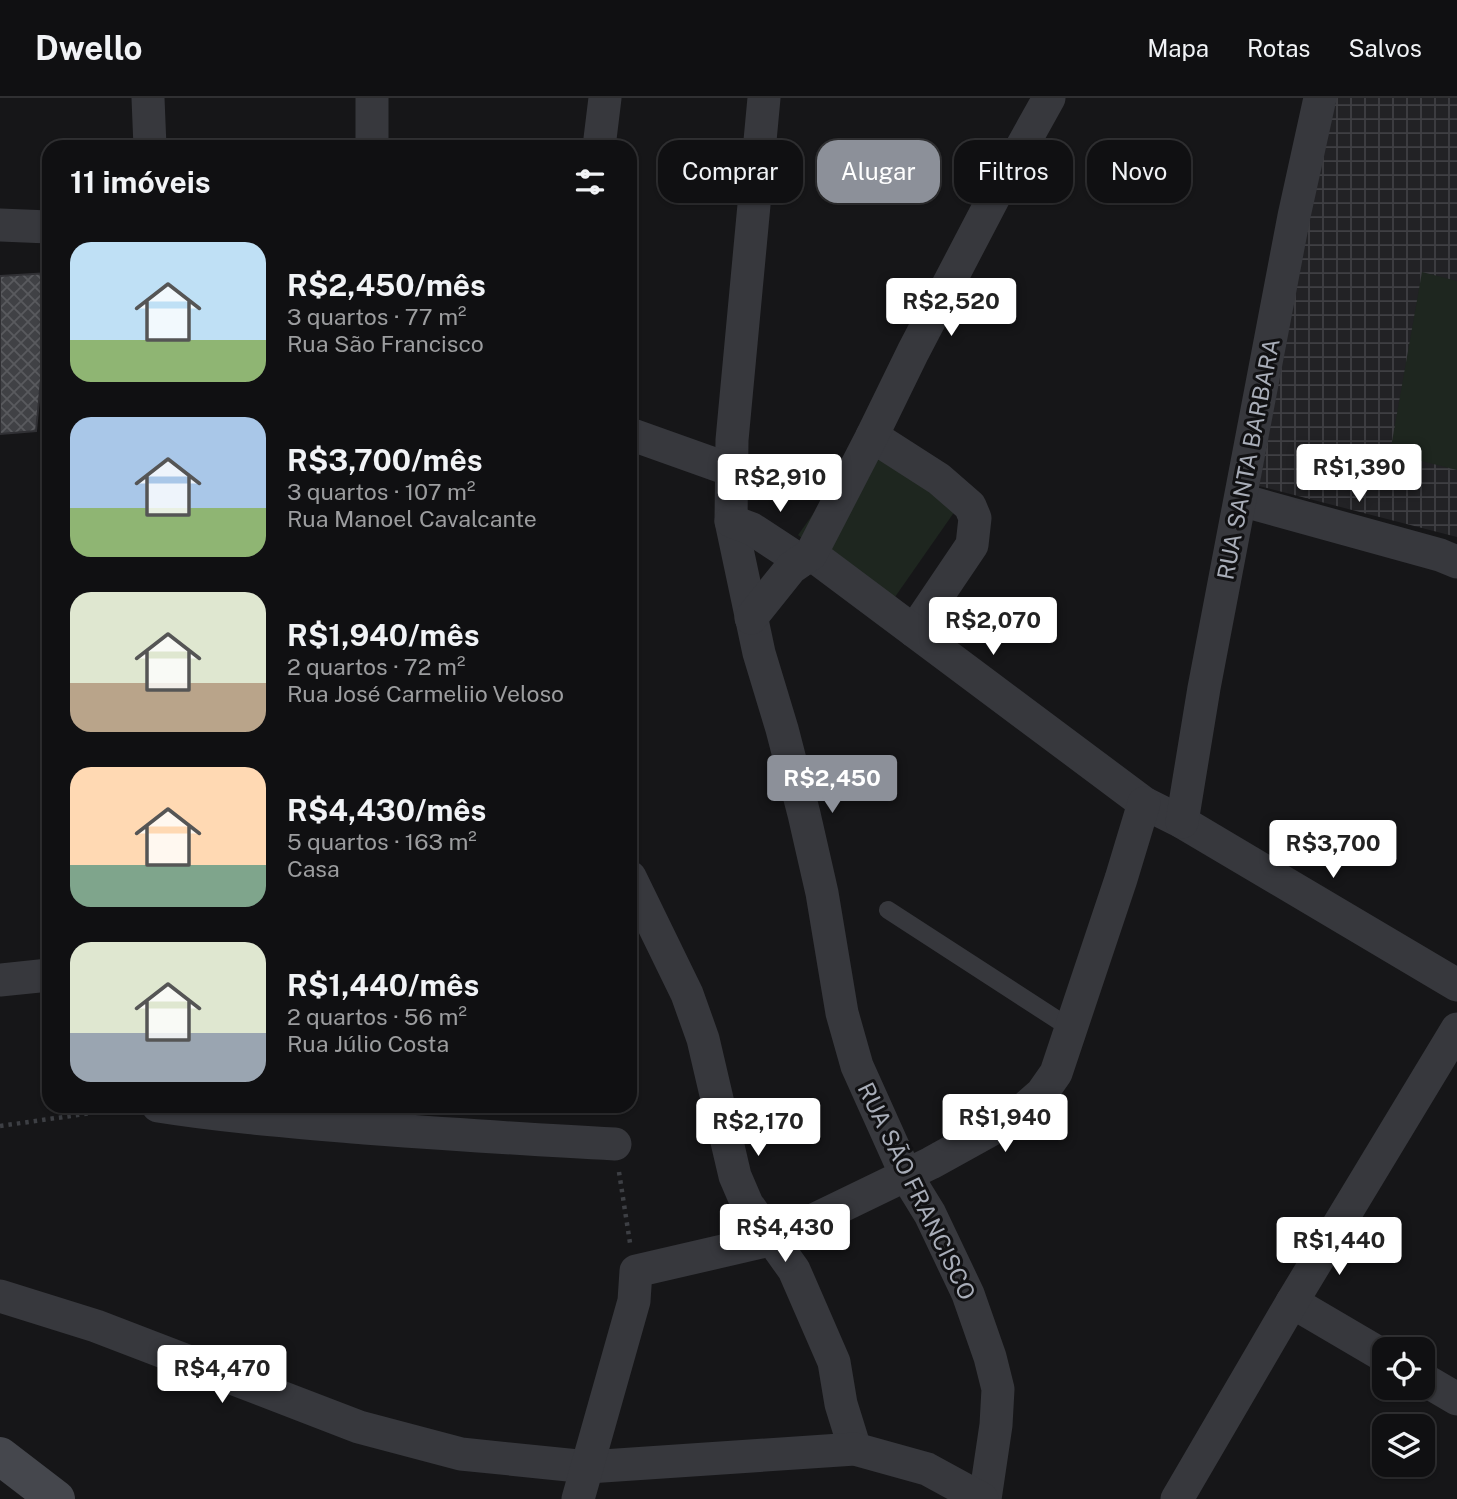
<!DOCTYPE html>
<html lang="pt">
<head>
<meta charset="utf-8">
<style>
  body { margin:0; font-family:"Public Sans",sans-serif; background:#1e1e20; color:#f1f3f6; height:100vh; display:flex; flex-direction:column; font-size:26px; white-space:nowrap }
  * { box-sizing:border-box; margin:0 }
  p { font-size:23px; color:#9c9d9f }
  .icon { flex:none; width:38px; height:38px; fill:none; stroke:currentColor; stroke-width:2; stroke-linecap:round; stroke-linejoin:round }
  .map { position:relative; flex:1; overflow:hidden }
  .details { position:absolute; left:42px; top:42px; width:595px; height:973px; display:flex; flex-direction:column; background:#101012; border-radius:21px; box-shadow:0 2px 5px #0004,0 0 0 2px #303032 }
  .details>* { flex:none }
  .top-card { position:absolute; left:658px; top:42px; width:665px; height:63px; display:flex; gap:14px }
  .tools { position:absolute; left:1372px; top:1239px; display:grid; gap:14px }
  .tools a { display:grid; place-items:center; width:63px; height:63px; border-radius:14px; background:#101012; box-shadow:0 2px 5px #0004,0 0 0 2px #303032; font-size:35px }
  .price { position:absolute; translate:-50% -60px; padding:0 16px; border-radius:7px; background:#fff; color:#222; font-size:23px; line-height:46px; filter:drop-shadow(0 2px 4px #0008) }
  .price::after { content:''; position:absolute; left:50%; top:42px; width:21px; height:16px; margin-left:-10px; background:inherit; clip-path:polygon(0 0,100% 0,50% 100%) }
  .price.current { background:#8c9099; color:#fff }
  ul { padding:0; list-style:none }
  li { display:flex; align-items:center; gap:21px; height:175px; padding:0 28px }
  li span { display:grid; place-items:center; flex:none; width:196px; height:140px; border-radius:21px; color:#555 }
  li>.icon { margin-inline-start:auto }
  span .icon { width:84px; height:84px; fill:#fffc; stroke-width:1 }
  li b { font-size:30px }
  h2 { display:flex; justify-content:space-between; align-items:center; height:84px; padding:0 28px; font-size:30px }
  .pill { padding:0 24px; border-radius:21px; background:#101012; box-shadow:0 2px 5px #0004,0 0 0 2px #303032; font-size:24px; line-height:63px }
  .pill.current { background:#8c9099; color:#fff }
  header { display:flex; align-items:center; gap:42px; box-sizing:border-box; height:98px; padding:0 35px; background:#101012; border-bottom:2px solid #303032 }
  header strong { font-size:33px }
  nav { display:flex; gap:38px; margin-inline-start:auto; font-size:24px }
  .map>svg:first-child { display:block }
  .industrial { fill:url(#industrial-grid) }
  .park { fill:#1e261f }
  .building { fill:url(#building-cross-hatch); stroke:#303034; stroke-width:2 }
  .lines { fill:none; stroke-linecap:round; stroke-linejoin:round }
  .path { stroke:#3d3f44; stroke-width:4.5; stroke-dasharray:3.5 5; stroke-linecap:butt }
  .service { stroke:#37383d; stroke-width:18 }
  .minor { stroke:#37383d; stroke-width:33 }
  .secondary { stroke:#45474d; stroke-width:38 }
  .labels { text-anchor:middle; dominant-baseline:central; stroke-width:6; stroke-linejoin:round; paint-order:stroke }
  .street-label { font-size:23px; fill:#a8adb8; stroke:#111113 }
</style>
</head>
<body>
<header>
<strong>Dwello</strong>
<nav><a>Mapa</a><a>Rotas</a><a>Salvos</a></nav>
</header>
<div class="map">
<svg width="1457" height="1401" viewBox="0 0 1457 1401">
  <defs>
    <pattern id="industrial-grid" width="8" height="8" patternUnits="userSpaceOnUse" patternTransform="scale(1.75)"><rect width="8" height="8" fill="#222225"/><path d="M0 4h8M4 0v8" fill="none" stroke="#3f3f43"/></pattern>
    <pattern id="building-cross-hatch" width="8" height="8" patternUnits="userSpaceOnUse" patternTransform="scale(1.75)"><rect width="8" height="8" fill="#404145"/><path d="M0 0l8 8M0 8l8-8" fill="none" stroke="#595a5e"/></pattern>
  </defs>
  <rect width="100%" height="100%" fill="#161618"/>
  <polygon class="industrial" points="1332,0 1457,0 1457,439 1259,388"/>
  <g class="park">
    <polygon points="1422,174 1457,183 1457,372 1390,355"/>
    <polygon points="868,340 962,403 888,509 798,437"/>
  </g>
  <polygon class="building" points="49,175 49,200 36,333 0,336 0,178"/>
  <g class="lines">
    <g class="path">
      <polyline points="0,1028 127,1010"/>
      <polyline points="619,1074 630,1145"/>
    </g>
    <polyline class="service" points="888,812 1070,930"/>
    <g class="minor">
      <polyline points="148,0 150,49"/>
      <polyline points="764,0 732,342 731,423 759,555 782,631 804,716 822,795 842,915 857,968 906,1077 930,1116 968,1196 990,1259 998,1291 996,1327 985,1401"/>
      <polyline points="372,49 372,0"/>
      <polyline points="599,49 605,0"/>
      <polyline points="0,127 49,129"/>
      <polyline points="630,336 731,372"/>
      <polyline points="872,338 939,381 970,408 975,420 972,447 914,533"/>
      <polyline points="1241,402 1440,457 1457,464"/>
      <polyline points="731,423 752,431 801,463"/>
      <polyline points="811,456 1144,705 1182,724 1457,887"/>
      <polyline points="751,520 791,470 811,456 872,338 913,254 995,97 1049,0"/>
      <polyline points="1182,724 1204,590 1294,118 1320,0"/>
      <polyline points="630,779 687,896 703,941 735,1078 747,1106 794,1172 834,1264 841,1306 855,1351"/>
      <polyline points="0,882 49,877"/>
      <path d="M158,1008C227,1019 296,1024 365,1030C448,1036 532,1042 615,1046"/>
      <polyline points="0,1198 96,1228 359,1329 461,1356 588,1369 855,1351 927,1371 982,1401"/>
      <polyline points="1292,1204 1384,1258"/>
      <polyline points="1423,1281 1457,1301"/>
      <polyline points="578,1401 634,1203 636,1173 774,1141 931,1065 1016,1018 1042,995 1056,975 1121,781 1144,705"/>
      <polyline points="1177,1401 1292,1204 1457,931"/>
    </g>
    <polyline class="secondary" points="0,1358 56,1401"/>
  </g>
  <g class="labels">
    <g class="street-label">
      <text transform="translate(1248 361) rotate(-79)">RUA SANTA BARBARA</text>
      <text transform="translate(917 1093) rotate(64)">RUA SÃO FRANCISCO</text>
    </g>
  </g>
</svg>
<div class="tools">
<a><svg class="icon" aria-label="locate" viewBox="0 0 24 24"><circle cx="12" cy="12" r="6"/><path d="M12 2v4M12 18v4M2 12h4M18 12h4"/></svg></a>
<a><svg class="icon" aria-label="layers" viewBox="0 0 24 24"><path d="M12 4l9 5-9 5-9-5zM3 14l9 5 9-5"/></svg></a>
</div>
<b class="price" style="left:951px;top:240px">R$2,520</b>
<b class="price" style="left:1359px;top:406px">R$1,390</b>
<b class="price" style="left:780px;top:416px">R$2,910</b>
<b class="price" style="left:993px;top:559px">R$2,070</b>
<b class="price current" style="left:832px;top:717px">R$2,450</b>
<b class="price" style="left:1333px;top:782px">R$3,700</b>
<b class="price" style="left:1005px;top:1056px">R$1,940</b>
<b class="price" style="left:758px;top:1060px">R$2,170</b>
<b class="price" style="left:785px;top:1166px">R$4,430</b>
<b class="price" style="left:1339px;top:1179px">R$1,440</b>
<b class="price" style="left:222px;top:1307px">R$4,470</b>
<div class="top-card">
<a class="pill">Comprar</a>
<a class="pill current">Alugar</a>
<a class="pill">Filtros</a>
<a class="pill">Novo</a>
</div>
<section class="details">
<h2>11 imóveis<svg class="icon" aria-label="filters" viewBox="0 0 24 24"><path d="M4 7h16M4 17h16"/><circle cx="9" cy="7" r="2"/><circle cx="15" cy="17" r="2"/></svg></h2>
<ul>
<li><span style="background:linear-gradient(#bfe0f5 70%,#8fb573 0)"><svg class="icon" aria-label="home" viewBox="0 0 24 24"><path d="M3 11l9-7 9 7M6 9v11h12V9"/></svg></span><div><b>R$2,450/mês</b><p>3 quartos · 77 m²</p><p>Rua São Francisco</p></div></li>
<li><span style="background:linear-gradient(#a9c7e8 65%,#8fb573 0)"><svg class="icon" aria-label="home" viewBox="0 0 24 24"><path d="M3 11l9-7 9 7M6 9v11h12V9"/></svg></span><div><b>R$3,700/mês</b><p>3 quartos · 107 m²</p><p>Rua Manoel Cavalcante</p></div></li>
<li><span style="background:linear-gradient(#dfe7d0 65%,#b9a48a 0)"><svg class="icon" aria-label="home" viewBox="0 0 24 24"><path d="M3 11l9-7 9 7M6 9v11h12V9"/></svg></span><div><b>R$1,940/mês</b><p>2 quartos · 72 m²</p><p>Rua José Carmeliio Veloso</p></div></li>
<li><span style="background:linear-gradient(#ffd9b3 70%,#7fa58c 0)"><svg class="icon" aria-label="home" viewBox="0 0 24 24"><path d="M3 11l9-7 9 7M6 9v11h12V9"/></svg></span><div><b>R$4,430/mês</b><p>5 quartos · 163 m²</p><p>Casa</p></div></li>
<li><span style="background:linear-gradient(#dfe7d0 65%,#9aa5b1 0)"><svg class="icon" aria-label="home" viewBox="0 0 24 24"><path d="M3 11l9-7 9 7M6 9v11h12V9"/></svg></span><div><b>R$1,440/mês</b><p>2 quartos · 56 m²</p><p>Rua Júlio Costa</p></div></li>
</ul>
</section>
</div>
</body>
</html>
